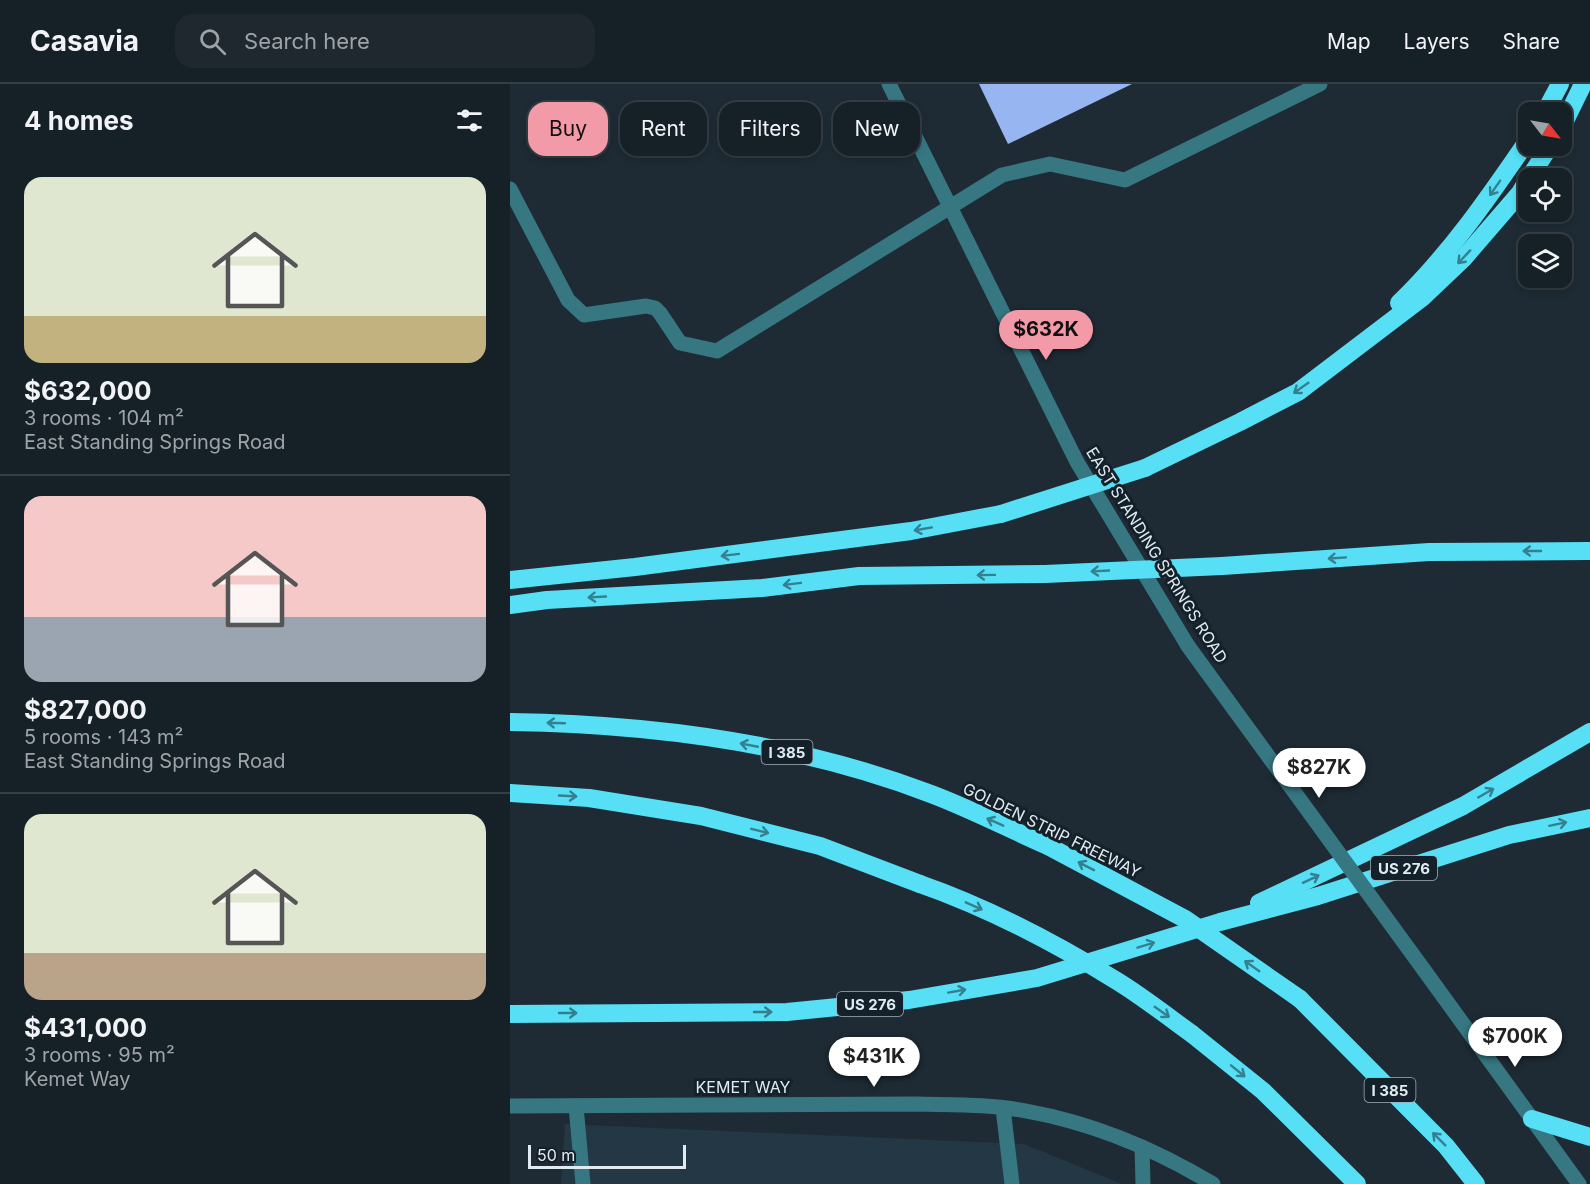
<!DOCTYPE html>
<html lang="en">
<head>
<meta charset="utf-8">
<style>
  body { margin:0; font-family:Inter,sans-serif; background:#1f282f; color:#f1f3f6; height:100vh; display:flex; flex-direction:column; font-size:22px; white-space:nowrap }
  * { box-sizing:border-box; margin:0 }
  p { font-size:20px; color:#9ea3a7 }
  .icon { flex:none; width:33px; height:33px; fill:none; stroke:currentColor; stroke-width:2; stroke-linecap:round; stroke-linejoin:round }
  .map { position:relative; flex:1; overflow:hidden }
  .sheet { display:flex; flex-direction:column; background:#162027; width:510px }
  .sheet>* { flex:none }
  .guide { position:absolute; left:18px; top:18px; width:570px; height:54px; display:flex; gap:12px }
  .needle { width:39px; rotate:121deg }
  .buttons { position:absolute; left:1008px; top:18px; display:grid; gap:12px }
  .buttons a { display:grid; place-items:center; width:54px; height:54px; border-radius:12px; background:#162027; box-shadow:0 3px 9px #0003,0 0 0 2px #353e44; font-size:30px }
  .scale { position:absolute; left:18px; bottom:15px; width:158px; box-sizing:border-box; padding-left:6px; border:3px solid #e1eaf0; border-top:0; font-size:16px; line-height:21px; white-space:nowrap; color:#e1eaf0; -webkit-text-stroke:4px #14212a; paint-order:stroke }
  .price { position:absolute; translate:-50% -51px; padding:0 14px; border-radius:21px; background:#fff; color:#222; font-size:20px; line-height:39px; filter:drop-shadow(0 2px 3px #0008) }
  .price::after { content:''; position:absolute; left:50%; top:36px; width:18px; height:14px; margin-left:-9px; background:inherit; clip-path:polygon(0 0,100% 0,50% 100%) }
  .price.current { background:#f39aa8; color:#111 }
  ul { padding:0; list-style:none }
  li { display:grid; align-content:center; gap:12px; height:318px; padding:0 24px }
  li+li { border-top:2px solid #353e44 }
  li span { display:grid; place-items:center; height:186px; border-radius:18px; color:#555 }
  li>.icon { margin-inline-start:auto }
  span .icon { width:108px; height:108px; fill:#fffc; stroke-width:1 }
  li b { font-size:26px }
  h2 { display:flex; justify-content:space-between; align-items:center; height:72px; padding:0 24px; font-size:26px }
  .chip { padding:0 21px; border-radius:18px; background:#162027; box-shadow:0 3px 9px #0003,0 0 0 2px #353e44; font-size:21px; line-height:54px }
  .chip.current { background:#f39aa8; color:#111 }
  header { display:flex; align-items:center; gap:36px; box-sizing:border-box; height:84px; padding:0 30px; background:#162027; border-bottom:2px solid #353e44 }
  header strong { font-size:28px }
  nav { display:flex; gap:33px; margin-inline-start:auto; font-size:21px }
  .search { width:420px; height:54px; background:#1f282f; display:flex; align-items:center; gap:15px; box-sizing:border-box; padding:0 21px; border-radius:18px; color:#9ea3a7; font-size:22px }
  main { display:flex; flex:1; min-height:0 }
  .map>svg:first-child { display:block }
  .built { fill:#233744 }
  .building { fill:#97b6f1 }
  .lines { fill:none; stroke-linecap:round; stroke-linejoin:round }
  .minor { stroke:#367782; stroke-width:15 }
  .highway { stroke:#56dff5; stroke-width:18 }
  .minor-bridge { stroke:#367782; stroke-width:15 }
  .highway-bridge { stroke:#56dff5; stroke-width:18 }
  .oneway { stroke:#358090 }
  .labels { text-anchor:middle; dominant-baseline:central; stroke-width:6; stroke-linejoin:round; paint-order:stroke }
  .shield { fill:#14212a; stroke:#a4aeb5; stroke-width:1.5 }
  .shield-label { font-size:15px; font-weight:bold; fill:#e1eaf0 }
  .street-label { font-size:16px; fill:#e1eaf0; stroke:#14212a }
</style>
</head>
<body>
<header>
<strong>Casavia</strong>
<div class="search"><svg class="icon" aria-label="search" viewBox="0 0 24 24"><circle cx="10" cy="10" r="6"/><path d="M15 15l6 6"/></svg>Search here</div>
<nav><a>Map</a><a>Layers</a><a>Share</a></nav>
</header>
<main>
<section class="sheet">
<h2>4 homes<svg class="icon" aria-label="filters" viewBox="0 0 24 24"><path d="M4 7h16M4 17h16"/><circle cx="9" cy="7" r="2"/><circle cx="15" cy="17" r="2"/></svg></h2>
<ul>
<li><span style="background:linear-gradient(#dfe7d0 75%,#c2b280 0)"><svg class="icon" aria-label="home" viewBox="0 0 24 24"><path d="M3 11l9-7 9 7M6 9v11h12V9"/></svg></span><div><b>$632,000</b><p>3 rooms · 104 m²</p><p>East Standing Springs Road</p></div></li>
<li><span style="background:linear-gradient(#f6c9c9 65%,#9aa5b1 0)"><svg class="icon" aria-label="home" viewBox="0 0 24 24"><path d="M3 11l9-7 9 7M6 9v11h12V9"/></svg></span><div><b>$827,000</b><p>5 rooms · 143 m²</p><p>East Standing Springs Road</p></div></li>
<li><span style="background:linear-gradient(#dfe7d0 75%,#b9a48a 0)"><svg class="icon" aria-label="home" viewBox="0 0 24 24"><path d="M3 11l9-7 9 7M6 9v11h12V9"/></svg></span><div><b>$431,000</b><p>3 rooms · 95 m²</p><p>Kemet Way</p></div></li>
</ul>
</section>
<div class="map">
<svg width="1080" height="1100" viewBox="0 0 1080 1100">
  <rect width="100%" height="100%" fill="#1e2b34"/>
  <polygon class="built" points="55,1040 514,1060 612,1100 51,1100"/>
  <polygon class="building" points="469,0 622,0 498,60"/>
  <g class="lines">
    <g class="minor">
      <polyline points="379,0 567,378 678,562"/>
      <polyline points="0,105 58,216 74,231 136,222 145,224 150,229 170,259 207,267 492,91 540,80 615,96 810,0"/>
      <polyline points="914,886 1069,1100"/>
      <path d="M0,1022L406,1020C442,1021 480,1020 516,1027C583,1039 645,1065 703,1100"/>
      <polyline points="66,1022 73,1100"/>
      <polyline points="493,1024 502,1100"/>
      <polyline points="632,1063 633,1100"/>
    </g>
    <g class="highway">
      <polyline points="1035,28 1050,0"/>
      <polyline points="1052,43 1073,0"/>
      <polyline points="1019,94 1040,62"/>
      <path d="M889,219C939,171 979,113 1018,56"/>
      <polyline points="635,384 730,338 788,308 913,213 953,175 1010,109 1018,95"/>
      <polyline points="712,482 919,468 1080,467"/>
      <polyline points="0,496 125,483 401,447 491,430"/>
      <polyline points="0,521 37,516 252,504 349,492 535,490"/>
      <path d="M0,638C142,640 288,659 421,710C461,725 499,745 538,762"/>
      <polyline points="0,709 79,714 191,732 310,762 410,800"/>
      <polyline points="749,819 953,722 1080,648"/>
      <polyline points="790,915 936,1062 966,1100"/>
      <polyline points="0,930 277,928 399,916 527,894 710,838 808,812 999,751 1080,734"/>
      <polyline points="682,950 753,1007 847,1100"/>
      <polyline points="1022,1035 1080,1053"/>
    </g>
    <polyline class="minor-bridge" points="678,562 914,886"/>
    <g class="highway-bridge">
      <polyline points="491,430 635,384"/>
      <polyline points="535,490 712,482"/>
      <polyline points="538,762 675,835 790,915"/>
      <path d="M410,800C479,824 545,859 607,897C633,913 657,932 682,950"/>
    </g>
  </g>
  <defs><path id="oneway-shaft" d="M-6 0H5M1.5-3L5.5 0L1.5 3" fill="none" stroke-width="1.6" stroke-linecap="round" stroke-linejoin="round" transform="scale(1.5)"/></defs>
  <g class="oneway">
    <use href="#oneway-shaft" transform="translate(985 104) rotate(125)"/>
    <use href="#oneway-shaft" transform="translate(954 173) rotate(133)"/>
    <use href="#oneway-shaft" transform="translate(791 304) rotate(145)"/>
    <use href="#oneway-shaft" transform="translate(413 445) rotate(170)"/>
    <use href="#oneway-shaft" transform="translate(1022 467) rotate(180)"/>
    <use href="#oneway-shaft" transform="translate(220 471) rotate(173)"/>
    <use href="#oneway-shaft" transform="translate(827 474) rotate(176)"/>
    <use href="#oneway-shaft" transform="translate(590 487) rotate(177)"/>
    <use href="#oneway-shaft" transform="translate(476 491) rotate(179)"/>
    <use href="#oneway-shaft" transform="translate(282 500) rotate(173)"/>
    <use href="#oneway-shaft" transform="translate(87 513) rotate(177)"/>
    <use href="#oneway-shaft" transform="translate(46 639) rotate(-178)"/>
    <use href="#oneway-shaft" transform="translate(239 661) rotate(-169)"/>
    <use href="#oneway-shaft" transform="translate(976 709) rotate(-30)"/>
    <use href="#oneway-shaft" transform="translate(58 712) rotate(3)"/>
    <use href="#oneway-shaft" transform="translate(485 738) rotate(-156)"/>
    <use href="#oneway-shaft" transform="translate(1048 740) rotate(-12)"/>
    <use href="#oneway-shaft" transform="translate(250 747) rotate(14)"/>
    <use href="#oneway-shaft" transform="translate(576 782) rotate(-153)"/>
    <use href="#oneway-shaft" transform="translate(801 795) rotate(-25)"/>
    <use href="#oneway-shaft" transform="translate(464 822) rotate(24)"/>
    <use href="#oneway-shaft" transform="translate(636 861) rotate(-17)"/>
    <use href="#oneway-shaft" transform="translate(742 882) rotate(-145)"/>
    <use href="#oneway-shaft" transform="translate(447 907) rotate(-10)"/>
    <use href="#oneway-shaft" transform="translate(253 928)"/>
    <use href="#oneway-shaft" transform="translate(652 928) rotate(35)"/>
    <use href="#oneway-shaft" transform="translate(58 929)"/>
    <use href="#oneway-shaft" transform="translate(728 987) rotate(39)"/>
    <use href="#oneway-shaft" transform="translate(929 1055) rotate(-135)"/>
  </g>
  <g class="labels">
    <g class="shield">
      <rect x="251.5" y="656" width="51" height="24" rx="4.5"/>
      <rect x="861" y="772" width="66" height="24" rx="4.5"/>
      <rect x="327" y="908" width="66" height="24" rx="4.5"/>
      <rect x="854.5" y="994" width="51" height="24" rx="4.5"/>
    </g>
    <g class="shield-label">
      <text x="277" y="668">I 385</text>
      <text x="894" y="784">US 276</text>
      <text x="360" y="920">US 276</text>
      <text x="880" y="1006">I 385</text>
    </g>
    <g class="street-label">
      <text transform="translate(647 471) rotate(58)">EAST STANDING SPRINGS ROAD</text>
      <text transform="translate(542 746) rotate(26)">GOLDEN STRIP FREEWAY</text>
      <text x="233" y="1003">KEMET WAY</text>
    </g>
  </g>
</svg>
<div class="buttons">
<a><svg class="needle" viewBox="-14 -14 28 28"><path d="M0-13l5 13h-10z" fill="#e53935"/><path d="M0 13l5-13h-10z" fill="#9ea3a7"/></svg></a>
<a><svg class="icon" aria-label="locate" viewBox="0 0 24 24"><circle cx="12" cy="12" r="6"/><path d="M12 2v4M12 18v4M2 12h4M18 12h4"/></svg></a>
<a><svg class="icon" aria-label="layers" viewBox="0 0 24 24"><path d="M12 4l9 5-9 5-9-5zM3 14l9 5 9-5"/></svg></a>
</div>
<div class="scale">50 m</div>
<b class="price current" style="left:536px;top:277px">$632K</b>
<b class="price" style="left:809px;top:715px">$827K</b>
<b class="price" style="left:1005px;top:984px">$700K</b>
<b class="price" style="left:364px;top:1004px">$431K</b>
<div class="guide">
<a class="chip current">Buy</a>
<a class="chip">Rent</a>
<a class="chip">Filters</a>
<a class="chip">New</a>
</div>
</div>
</main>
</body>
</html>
